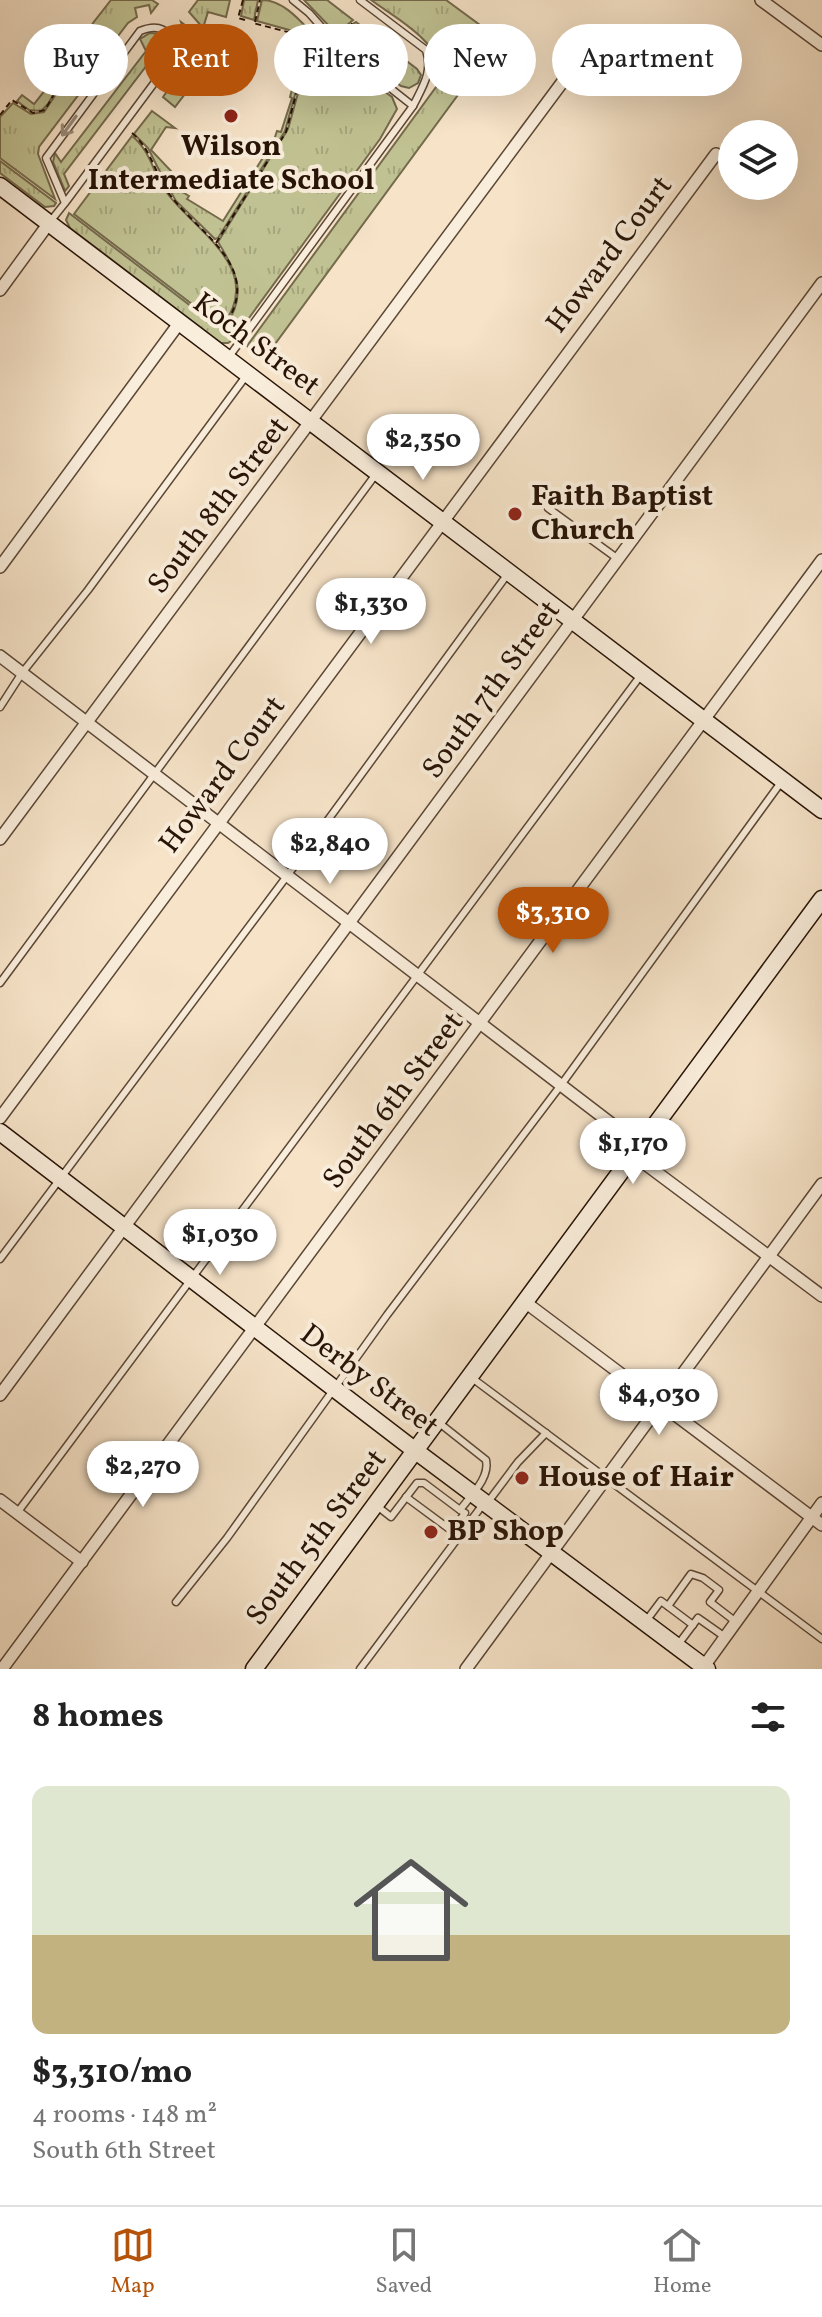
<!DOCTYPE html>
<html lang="en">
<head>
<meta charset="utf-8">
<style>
  body { margin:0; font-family:Vollkorn,serif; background:#f6f6f6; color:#222; height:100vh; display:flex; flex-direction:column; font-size:30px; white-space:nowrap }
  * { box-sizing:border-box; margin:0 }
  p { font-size:26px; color:#767676 }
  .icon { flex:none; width:44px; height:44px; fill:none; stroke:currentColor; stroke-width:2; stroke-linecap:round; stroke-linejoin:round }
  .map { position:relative; height:1669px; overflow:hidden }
  .panel { display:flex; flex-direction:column; background:#fff; flex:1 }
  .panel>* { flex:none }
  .top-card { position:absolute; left:24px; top:24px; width:774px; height:72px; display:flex; gap:16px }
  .buttons { position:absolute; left:718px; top:120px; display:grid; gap:16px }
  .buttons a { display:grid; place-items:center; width:80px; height:80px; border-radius:50%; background:#fff; box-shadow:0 8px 32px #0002; font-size:40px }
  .price { position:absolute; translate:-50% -68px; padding:0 18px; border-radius:28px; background:#fff; color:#222; font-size:26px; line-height:52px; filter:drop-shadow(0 2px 4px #0008) }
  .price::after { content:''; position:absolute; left:50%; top:48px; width:24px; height:18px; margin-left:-12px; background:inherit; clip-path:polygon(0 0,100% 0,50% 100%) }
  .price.active { background:#b45309; color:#fff }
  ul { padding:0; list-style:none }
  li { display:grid; align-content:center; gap:16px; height:424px; padding:0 32px }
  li+li { border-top:2px solid #e0e0e0 }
  li span { display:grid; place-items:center; height:248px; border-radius:16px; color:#555 }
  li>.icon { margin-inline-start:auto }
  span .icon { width:144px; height:144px; fill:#fffc; stroke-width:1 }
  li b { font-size:34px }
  h2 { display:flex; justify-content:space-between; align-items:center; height:96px; padding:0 32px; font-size:34px }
  .pill { padding:0 28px; border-radius:36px; background:#fff; box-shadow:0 8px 32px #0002; font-size:28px; line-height:72px }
  .pill.active { background:#b45309; color:#fff }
  .menu { display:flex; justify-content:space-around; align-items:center; height:112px; border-top:2px solid #e0e0e0; background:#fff; font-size:22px; color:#767676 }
  .menu a { display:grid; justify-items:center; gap:4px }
  .menu .active { color:#b45309 }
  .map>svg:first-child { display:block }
  .grass { fill:url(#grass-tufts); stroke:#746a4c; stroke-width:2 }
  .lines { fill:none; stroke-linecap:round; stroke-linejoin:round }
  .lane-casing { stroke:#5b4736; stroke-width:9 }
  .street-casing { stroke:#5b4736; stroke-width:14 }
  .secondary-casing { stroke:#271306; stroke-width:19 }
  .path { stroke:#271306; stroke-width:2; stroke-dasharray:6 4; stroke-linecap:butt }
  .lane { stroke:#f9eddb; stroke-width:6 }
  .street { stroke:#f9eddb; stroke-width:11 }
  .secondary { stroke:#f9eddb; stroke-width:16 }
  .oneway { stroke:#9a8b7b }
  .poi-dot { fill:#8f2418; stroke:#f9eddb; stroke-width:3 }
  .labels { text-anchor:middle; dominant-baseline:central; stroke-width:8; stroke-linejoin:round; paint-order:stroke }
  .poi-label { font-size:30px; font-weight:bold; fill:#271306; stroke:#f9eddb; text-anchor:start }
  .street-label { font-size:30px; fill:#271306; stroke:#f9eddb }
</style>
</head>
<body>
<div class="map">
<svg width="822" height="1669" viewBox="0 0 822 1669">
  <defs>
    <pattern id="grass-tufts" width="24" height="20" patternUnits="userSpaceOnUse" patternTransform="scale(2)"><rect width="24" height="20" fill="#c1c293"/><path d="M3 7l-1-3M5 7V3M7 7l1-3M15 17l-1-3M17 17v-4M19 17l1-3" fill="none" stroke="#a6a67d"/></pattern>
  </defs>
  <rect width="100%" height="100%" fill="#f6e3c8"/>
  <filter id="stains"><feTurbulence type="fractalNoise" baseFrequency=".0025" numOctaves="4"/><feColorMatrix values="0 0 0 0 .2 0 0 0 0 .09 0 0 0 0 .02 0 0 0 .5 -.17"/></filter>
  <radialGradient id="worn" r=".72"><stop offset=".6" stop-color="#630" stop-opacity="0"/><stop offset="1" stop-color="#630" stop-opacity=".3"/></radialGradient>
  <g class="grass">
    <polygon points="111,0 152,0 158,4 151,13 149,5 135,8 137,17 128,23 115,40 87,50 78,64 64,76 48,104 41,111 29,110 17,101 22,95 34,104 84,41 93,23"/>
    <polygon points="198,0 230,0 226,17 208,12 203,28 189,12"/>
    <polygon points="244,0 258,0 254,20 241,16"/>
    <path d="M262,0C281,0 297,17 309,30L307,35L257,21Z"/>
    <polygon points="304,0 327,0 353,20 346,26 331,28"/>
    <path d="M371,0H446L499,39L264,359L247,346L436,87C452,46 398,20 371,0Z"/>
    <polygon points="181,22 210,44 190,70 198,76 193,81 182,71 188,54 197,53 195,37 186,36"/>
    <polygon points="356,22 417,69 421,75 418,83 409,88 401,86 342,42 336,35"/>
    <path d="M315,32L346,64L392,97L397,109L380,139L235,337L224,328C248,296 237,272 218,242L288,129Z"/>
    <path d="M150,33C166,33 173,45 166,59L160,48L64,174L69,186L65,191L53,162L55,153L61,162L146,51L140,39Z"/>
    <polygon points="306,39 310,40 285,131 218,238 215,239 176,201 165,182 171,176 179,183 176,188 189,196 187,199 223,221 274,140 277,131 281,132 292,98 290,97"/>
    <polygon points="117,44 39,147 38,154 55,199 0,158 0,117 13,103 31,114 44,112 66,79 79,66 87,53"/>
    <polygon points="177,77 191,86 175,107 163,97"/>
    <polygon points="152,111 175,128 166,127 151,150 172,172 163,178 148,148 134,134"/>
    <path d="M132,136C151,151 153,174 167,193C197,233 266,269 222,327L74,214Z"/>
    <polygon points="0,161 56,203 54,206 45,207 0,173"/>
    <polygon points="69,213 234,339 228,343 221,343 70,228 66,220"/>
  </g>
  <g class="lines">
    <defs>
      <g id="lane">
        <path d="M360,0L426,50C433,72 423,86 413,106"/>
        <path d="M49,223L65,203L175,55L174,39C163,27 155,25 140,31L46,158L65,203"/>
        <polyline points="228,358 413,106 342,50 309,13 293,0"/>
        <polyline points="548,508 618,559"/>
        <polyline points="0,707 22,673 88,590 246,376"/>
        <polyline points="0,983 376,474"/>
        <polyline points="0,1259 287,876 507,575"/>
        <polyline points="472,1378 822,1639"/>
        <polyline points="406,1497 452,1531 465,1513 460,1510"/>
        <polyline points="488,1502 518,1462 546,1433"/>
        <path d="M377,1506L391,1517L417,1483H424L460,1510C471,1495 490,1478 486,1460L438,1422"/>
        <polyline points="17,1513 641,675"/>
        <polyline points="176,1602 227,1538 387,1315 561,1085 782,781"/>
        <polyline points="668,1606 691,1574 703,1578 719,1590 710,1602 736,1622"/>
        <polyline points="646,1621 661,1601 693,1625"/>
        <polyline points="677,1646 698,1618 725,1637"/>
        <polyline points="360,1669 484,1503"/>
      </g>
      <g id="street">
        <polyline points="761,0 822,45"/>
        <polyline points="0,290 49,223"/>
        <polyline points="0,567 180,322"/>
        <polyline points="0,656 638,1144"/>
        <polyline points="0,839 590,45"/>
        <polyline points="0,1118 716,154"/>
        <polyline points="632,1154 822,1296"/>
        <polyline points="525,1302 822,1525"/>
        <polyline points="0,1395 822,283"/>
        <polyline points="0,1500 82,1562"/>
        <polyline points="2,1669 822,560"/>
        <polyline points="466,1669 822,1184"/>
        <polyline points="702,1669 822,1503"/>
      </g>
      <g id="secondary">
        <polyline points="0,186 822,810"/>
        <polyline points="0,1132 417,1452 707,1669"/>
        <path d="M254,1669C445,1414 631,1154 822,899"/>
      </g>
    </defs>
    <use href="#lane" class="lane-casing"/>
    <use href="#street" class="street-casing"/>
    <use href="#secondary" class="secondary-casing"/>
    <g class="path">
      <polyline points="243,0 238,18 245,20"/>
      <polyline points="255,22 260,0"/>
      <polyline points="338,30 351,25 354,21"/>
      <polyline points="0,115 12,100 33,113 45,110 64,77 79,65 87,52 116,43"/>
      <path d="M132,133C152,150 155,175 170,195C201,236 267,269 222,329"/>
      <polyline points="163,181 170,175"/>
      <polyline points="216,243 286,132 311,38 253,23"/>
    </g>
    <use href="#lane" class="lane"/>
    <use href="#street" class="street"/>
    <use href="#secondary" class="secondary"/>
  </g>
  <defs><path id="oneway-shaft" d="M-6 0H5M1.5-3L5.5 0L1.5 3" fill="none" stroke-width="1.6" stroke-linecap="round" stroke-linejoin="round" transform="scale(2)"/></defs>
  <use class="oneway" href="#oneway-shaft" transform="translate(69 126) rotate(126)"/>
  <g class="poi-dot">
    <circle cx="231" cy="116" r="8"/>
    <circle cx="515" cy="514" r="8"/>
    <circle cx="522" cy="1478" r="8"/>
    <circle cx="431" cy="1532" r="8"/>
  </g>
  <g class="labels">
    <g class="poi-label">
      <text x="231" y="147" text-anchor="middle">Wilson<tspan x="231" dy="34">Intermediate School</tspan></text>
      <text x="531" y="497">Faith Baptist<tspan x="531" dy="34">Church</tspan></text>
      <text x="538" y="1478">House of Hair</text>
      <text x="447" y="1532">BP Shop</text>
    </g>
    <g class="street-label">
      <text transform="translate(610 255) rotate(-53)">Howard Court</text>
      <text transform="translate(256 345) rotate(37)">Koch Street</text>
      <text transform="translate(219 506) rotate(-53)">South 8th Street</text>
      <text transform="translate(492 690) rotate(-54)">South 7th Street</text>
      <text transform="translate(223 775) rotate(-53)">Howard Court</text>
      <text transform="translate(394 1101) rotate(-53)">South 6th Street</text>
      <text transform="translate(369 1381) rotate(37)">Derby Street</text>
      <text transform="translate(317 1538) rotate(-53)">South 5th Street</text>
    </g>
  </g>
  <rect width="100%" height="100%" filter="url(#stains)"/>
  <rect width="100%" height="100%" fill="url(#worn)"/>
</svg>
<div class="buttons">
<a><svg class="icon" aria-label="layers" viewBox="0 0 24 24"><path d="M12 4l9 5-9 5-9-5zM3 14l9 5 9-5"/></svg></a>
</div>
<b class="price" style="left:423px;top:482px">$2,350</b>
<b class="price" style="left:371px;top:646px">$1,330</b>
<b class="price" style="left:330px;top:886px">$2,840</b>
<b class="price active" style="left:553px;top:955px">$3,310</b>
<b class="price" style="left:633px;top:1186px">$1,170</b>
<b class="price" style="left:220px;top:1277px">$1,030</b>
<b class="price" style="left:659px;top:1437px">$4,030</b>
<b class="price" style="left:143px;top:1509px">$2,270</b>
<div class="top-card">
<a class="pill">Buy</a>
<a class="pill active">Rent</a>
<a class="pill">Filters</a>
<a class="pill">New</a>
<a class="pill">Apartment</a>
</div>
</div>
<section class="panel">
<h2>8 homes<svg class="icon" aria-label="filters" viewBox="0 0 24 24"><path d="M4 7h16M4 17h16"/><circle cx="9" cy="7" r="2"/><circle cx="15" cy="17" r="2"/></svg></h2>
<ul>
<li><span style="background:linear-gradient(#dfe7d0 60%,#c2b280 0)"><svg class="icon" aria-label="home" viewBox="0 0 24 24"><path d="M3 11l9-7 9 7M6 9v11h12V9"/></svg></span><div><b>$3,310/mo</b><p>4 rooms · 148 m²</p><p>South 6th Street</p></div></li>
</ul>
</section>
<nav class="menu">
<a class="active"><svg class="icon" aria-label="map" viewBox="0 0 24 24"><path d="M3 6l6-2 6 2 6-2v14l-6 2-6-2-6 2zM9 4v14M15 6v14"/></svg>Map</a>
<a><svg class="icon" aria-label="saved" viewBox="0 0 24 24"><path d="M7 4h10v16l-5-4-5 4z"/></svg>Saved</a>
<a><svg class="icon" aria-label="home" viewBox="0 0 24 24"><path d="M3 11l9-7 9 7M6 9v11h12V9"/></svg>Home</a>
</nav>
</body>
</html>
